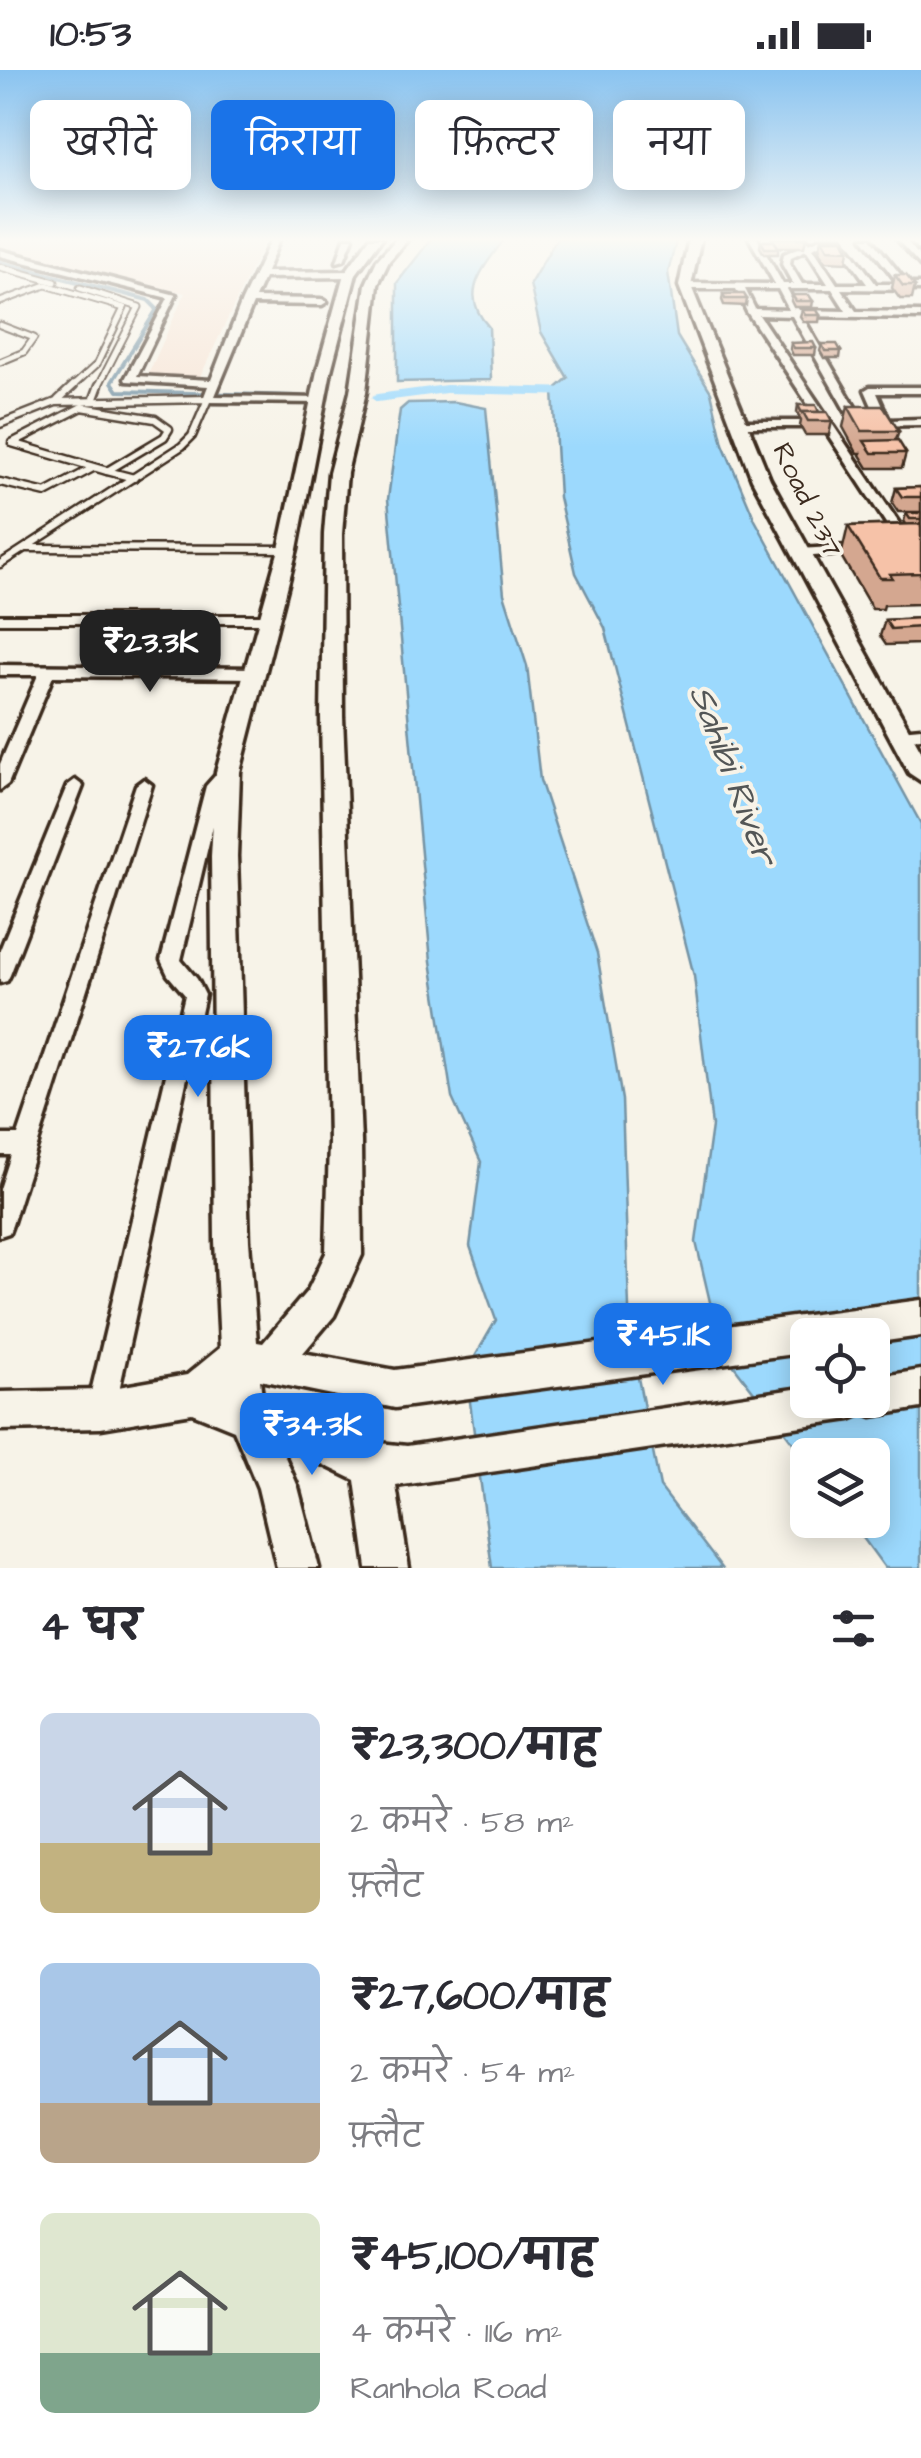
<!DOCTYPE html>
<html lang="hi">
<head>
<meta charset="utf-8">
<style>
  body { margin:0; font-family:"Architects Daughter","Playpen Sans Deva",sans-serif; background:#f2f2f3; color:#2b2b33; height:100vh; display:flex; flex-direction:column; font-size:38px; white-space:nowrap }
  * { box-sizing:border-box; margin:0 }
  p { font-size:32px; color:#7c7c81 }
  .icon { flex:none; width:55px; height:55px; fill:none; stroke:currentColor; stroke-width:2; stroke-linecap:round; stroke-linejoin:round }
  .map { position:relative; height:1498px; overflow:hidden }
  .panel { display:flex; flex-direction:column; background:#fff; flex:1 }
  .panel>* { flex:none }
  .hud { position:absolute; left:30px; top:30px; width:862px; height:90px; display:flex; gap:20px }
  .controls { position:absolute; left:790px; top:1248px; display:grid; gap:20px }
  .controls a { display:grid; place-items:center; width:100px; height:100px; border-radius:15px; background:#fff; box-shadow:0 5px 25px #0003; font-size:50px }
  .price { position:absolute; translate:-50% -85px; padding:0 22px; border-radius:20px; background:#1a73e8; color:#fff; font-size:32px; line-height:65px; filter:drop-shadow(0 2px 5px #0008) }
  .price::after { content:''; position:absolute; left:50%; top:60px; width:30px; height:22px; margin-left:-15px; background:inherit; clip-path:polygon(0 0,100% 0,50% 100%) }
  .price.on { background:#222; color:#fff }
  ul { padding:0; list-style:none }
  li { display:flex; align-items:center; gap:30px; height:250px; padding:0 40px }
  li span { display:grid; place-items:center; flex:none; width:280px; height:200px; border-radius:15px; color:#555 }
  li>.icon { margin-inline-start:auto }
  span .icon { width:120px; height:120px; fill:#fffc; stroke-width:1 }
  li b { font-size:42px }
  h2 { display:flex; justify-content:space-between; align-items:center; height:120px; padding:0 40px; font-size:42px }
  .tag { padding:0 35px; border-radius:15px; background:#fff; box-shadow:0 5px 25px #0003; font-size:35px; line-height:90px }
  .tag.on { background:#1a73e8; color:#fff }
  .status { display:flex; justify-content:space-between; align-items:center; height:70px; padding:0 50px; background:#fff; direction:ltr }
  .status svg { height:28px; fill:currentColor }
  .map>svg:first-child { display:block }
  .built { fill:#f7e4d5 }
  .water { fill:#9cd9fd; stroke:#7593a4; stroke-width:2.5; fill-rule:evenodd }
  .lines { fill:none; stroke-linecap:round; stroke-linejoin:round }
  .stream { stroke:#7593a4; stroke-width:4 }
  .canal { fill:#9cd9fd; fill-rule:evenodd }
  .lane-far2-casing { stroke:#3b2a1e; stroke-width:9 }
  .lane-far1-casing { stroke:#3b2a1e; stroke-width:11 }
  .lane-casing { stroke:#3b2a1e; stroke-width:14 }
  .street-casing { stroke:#3b2a1e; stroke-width:7 }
  .secondary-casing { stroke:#3b2a1e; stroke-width:7 }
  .lane-far2 { stroke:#f7f3e8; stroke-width:5 }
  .lane-far1 { stroke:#f7f3e8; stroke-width:6 }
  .lane { stroke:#f7f3e8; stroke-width:8 }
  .street { fill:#f7f3e8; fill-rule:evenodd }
  .secondary { fill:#f7f3e8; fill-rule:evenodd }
  .wall { fill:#d4a790; stroke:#3b2a1e; stroke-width:2.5 }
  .building { fill:#f6c2a8; stroke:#3b2a1e; stroke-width:2.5 }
  .labels { text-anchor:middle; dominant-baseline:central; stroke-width:8; stroke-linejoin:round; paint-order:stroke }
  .far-street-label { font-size:28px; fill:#3b2a1e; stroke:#f7f3e8 }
  .water-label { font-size:35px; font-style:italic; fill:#535656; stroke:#f7f3e8 }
</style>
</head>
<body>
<div class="status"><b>10:53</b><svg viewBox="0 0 49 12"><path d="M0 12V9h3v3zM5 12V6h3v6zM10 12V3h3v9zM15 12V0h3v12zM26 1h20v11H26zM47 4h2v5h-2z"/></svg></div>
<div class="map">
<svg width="921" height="1498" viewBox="0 0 921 1498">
  <rect width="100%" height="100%" fill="#f7f3e8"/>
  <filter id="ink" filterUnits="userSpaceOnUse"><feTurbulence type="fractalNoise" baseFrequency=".01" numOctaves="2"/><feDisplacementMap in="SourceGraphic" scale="20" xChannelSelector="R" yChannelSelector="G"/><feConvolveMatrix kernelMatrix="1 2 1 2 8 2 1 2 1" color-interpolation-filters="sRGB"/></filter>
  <g filter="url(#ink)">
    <polygon class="built" points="0,168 266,168 200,307 147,307 185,223 0,178"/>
    <g class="water">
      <path d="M432,168H505C484,198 457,223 489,257L491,310L397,312V213Z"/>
      <path d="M557,168H677L668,202L677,266L711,322L723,374L755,450L921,754V1498H885L850,1450H872V1385H808L807,1391L721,1279L696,1172L712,1056L694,906L605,558L576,503L559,427L553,321L568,308L541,262L530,214ZM808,1265H872V1330H808Z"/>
      <polygon points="455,332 486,338 504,524 527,596 540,710 597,883 622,1030 630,1268 660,1417 722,1498 492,1498 466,1302 496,1250 470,1176 481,1092 452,1028 431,891 388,429 400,340 408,333"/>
    </g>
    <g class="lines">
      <polyline class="stream" points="0,192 148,230 157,239 112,312 118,321 300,326"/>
      <polygon class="canal" points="446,315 580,318 586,322 580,326 446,323 377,332 371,328 377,324"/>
      <defs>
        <g id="lane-far2">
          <polyline points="0,197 55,212"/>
          <polyline points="80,218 139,237 98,317"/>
          <polyline points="0,232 46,215 124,238 97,294 72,317"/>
          <polyline points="0,255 34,268 24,282 0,292"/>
        </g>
        <g id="lane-far1">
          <polyline points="58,330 74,315"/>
          <polyline points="93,331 99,315"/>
          <polygon points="82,337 155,349 169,359 164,367 107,401 12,373"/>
          <polyline points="0,354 56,332 208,329 192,366 182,376 0,494"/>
          <polyline points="107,401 134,408"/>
          <polyline points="0,412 46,423 93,398"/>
          <polyline points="27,478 287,479"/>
        </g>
        <polyline id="lane" points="0,549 267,549"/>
        <g id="street">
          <polygon points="272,168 280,168 266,202 350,201 354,204 350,207 264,208 255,228 322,229 327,232 322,235 253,234 215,326 320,328 324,329 324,333 208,332 203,329 208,316 126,311 125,309 168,228 0,186 0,180 176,225 137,306 211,310 242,231"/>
          <polygon points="345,168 353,168 344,190 337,192"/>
          <path d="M749,168H757L783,214H793L782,194L784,184L803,176L798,168H806L809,173L821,168H831L813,178L837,214H867L834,168H842L876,214H899L863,168H871L908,214H921V220L841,219L856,241L921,242V248L802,246L865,354L859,357L853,354L792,246L759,245L921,486V500L914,496L823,357H743L737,354L743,351H819L747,242L736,219H685L681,216L685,213L775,214ZM806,180L828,214H802L790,194L791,187ZM745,219H778L789,240L755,239ZM787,219H832L846,241L799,240Z"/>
          <polygon points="896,168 904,168 921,188 921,196"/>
          <polygon points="870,317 921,317 921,323 877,323 889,350 921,349 921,355 868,356 868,352 878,350 865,320"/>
          <polygon points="863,475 870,479 868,482 800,487 793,483 800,479"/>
          <polygon points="0,595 255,598 263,603 255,608 53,606 8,714 0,720 0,694 38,605 0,605"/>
          <polygon points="921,658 921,668 900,670 892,665 900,660"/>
          <polygon points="228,697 236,702 222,718 181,890 197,909 205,925 115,1339 111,1349 101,1353 91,1349 87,1339 185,925 168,905 161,890 206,716 222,698"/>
          <polygon points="144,709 152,715 12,1155 9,1163 0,1166 0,1119 11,1085 0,1085 0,1065 18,1065 136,715"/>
          <polygon points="75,710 83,716 10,905 7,911 0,913 0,880 67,716"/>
        </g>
        <g id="secondary">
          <polygon points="370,168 382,168 356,204 331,301 297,479 240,702 237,786 249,1171 257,1272 263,1273 308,1220 326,1183 329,1072 321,647 324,464 329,403 350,322 366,214 377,190 397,168 409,168 389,191 378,214 366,322 347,403 342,464 343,647 361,1072 362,1185 334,1246 303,1283 395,1300 921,1230 921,1266 872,1273 872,1265 808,1265 808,1282 395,1338 260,1310 262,1326 352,1370 407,1376 808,1317 808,1330 872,1330 872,1308 921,1300 921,1338 872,1346 864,1343 850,1349 396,1416 409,1498 367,1498 355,1410 279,1373 298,1417 319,1498 277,1498 258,1418 234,1360 192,1343 101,1358 0,1360 0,1322 101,1320 187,1305 220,1278 215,1171 211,786 216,702 279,479 317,301 344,204"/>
          <polygon points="689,168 701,168 691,216 770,409 921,681 921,711 909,703 752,409 679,216"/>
        </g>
      </defs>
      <use href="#lane-far2" class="lane-far2-casing"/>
      <use href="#lane-far1" class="lane-far1-casing"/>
      <use href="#lane" class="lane-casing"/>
      <use href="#street" class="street-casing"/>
      <use href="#secondary" class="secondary-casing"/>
      <use href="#lane-far2" class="lane-far2"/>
      <use href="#lane-far1" class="lane-far1"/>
      <use href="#lane" class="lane"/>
      <use href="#street" class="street"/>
      <use href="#secondary" class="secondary"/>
    </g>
    <g class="wall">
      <polygon points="772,168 806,168 804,177 778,177 778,184 764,184 760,177 761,171 774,171"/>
      <polygon points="822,169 849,180 847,192 825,191 819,181"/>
      <polygon points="895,205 915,216 912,229 900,229 892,218"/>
      <polygon points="723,224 747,229 746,236 724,235 722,230"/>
      <polygon points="792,225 813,231 812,237 794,237 791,231"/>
      <polygon points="802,240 820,245 819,252 804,252 800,246"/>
      <polygon points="791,273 816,278 815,285 793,285 790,279"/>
      <polygon points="822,274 841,281 840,288 824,288 820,281"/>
      <polygon points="798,335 819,342 832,351 829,365 805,365 800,356 801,351 797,342"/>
      <polygon points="848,336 899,361 896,370 906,383 902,398 868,398 860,385 861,383 857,383 843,357"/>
      <polygon points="921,417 921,442 898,442 892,433 896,418"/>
      <polygon points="906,443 921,443 921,534 884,535 883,539 872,539 841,486 848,456 906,454 904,451"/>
      <polygon points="921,548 921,574 886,575 880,566 885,550"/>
    </g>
    <g class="building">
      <polygon points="822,169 843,169 849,180 828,179"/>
      <polygon points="761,171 774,171 779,178 765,178"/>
      <polygon points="895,205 906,205 915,216 903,216"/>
      <polygon points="723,224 744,224 747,229 725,229"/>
      <polygon points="792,225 809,225 813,231 796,231"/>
      <polygon points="802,240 817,240 820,245 805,245"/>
      <polygon points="813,272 816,278 794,278 791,273"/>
      <polygon points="822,274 837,274 841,281 825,281"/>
      <polygon points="798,335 816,335 819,342 803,342 802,343"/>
      <polygon points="848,336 883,336 899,361 862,361"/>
      <polygon points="803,342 827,342 832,351 808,351"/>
      <polygon points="898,370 906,383 872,383 864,371"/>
      <polygon points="921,417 921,427 902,427 896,418"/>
      <polygon points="906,443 921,443 921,449 910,449"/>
      <polygon points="919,454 921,456 921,503 890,504 892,508 880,508 848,456"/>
      <polygon points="921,548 921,557 891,559 885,550"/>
    </g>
  </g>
  <linearGradient id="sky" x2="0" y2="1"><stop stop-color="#89c3f0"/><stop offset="0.45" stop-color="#fbfaf5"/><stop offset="1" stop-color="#fbfaf5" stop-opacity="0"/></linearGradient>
  <rect width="921" height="377" fill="url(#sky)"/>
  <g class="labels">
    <g class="far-street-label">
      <text transform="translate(807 430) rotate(64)">Road 237</text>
    </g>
    <g class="water-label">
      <text transform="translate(733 705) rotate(69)">Sahibi River</text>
    </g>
  </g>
</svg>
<div class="controls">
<a><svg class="icon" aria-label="locate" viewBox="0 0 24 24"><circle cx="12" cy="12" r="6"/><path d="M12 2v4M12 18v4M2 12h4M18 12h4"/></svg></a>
<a><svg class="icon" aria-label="layers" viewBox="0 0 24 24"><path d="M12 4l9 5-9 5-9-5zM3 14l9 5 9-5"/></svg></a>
</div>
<b class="price on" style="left:150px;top:625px">₹23.3K</b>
<b class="price" style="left:198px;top:1030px">₹27.6K</b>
<b class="price" style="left:663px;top:1318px">₹45.1K</b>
<b class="price" style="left:312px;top:1408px">₹34.3K</b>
<div class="hud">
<a class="tag">खरीदें</a>
<a class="tag on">किराया</a>
<a class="tag">फ़िल्टर</a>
<a class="tag">नया</a>
</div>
</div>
<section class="panel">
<h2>4 घर<svg class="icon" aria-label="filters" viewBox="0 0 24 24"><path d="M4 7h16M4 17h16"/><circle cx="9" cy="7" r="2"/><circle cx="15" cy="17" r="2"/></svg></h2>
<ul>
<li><span style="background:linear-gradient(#c9d6e8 65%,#c2b280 0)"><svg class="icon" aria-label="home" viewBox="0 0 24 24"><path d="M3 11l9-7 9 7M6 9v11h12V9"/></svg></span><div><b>₹23,300/माह</b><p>2 कमरे · 58 m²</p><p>फ़्लैट</p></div></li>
<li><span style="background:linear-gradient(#a9c7e8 70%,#b9a48a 0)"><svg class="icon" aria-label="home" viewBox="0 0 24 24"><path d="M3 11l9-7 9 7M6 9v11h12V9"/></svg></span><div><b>₹27,600/माह</b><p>2 कमरे · 54 m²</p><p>फ़्लैट</p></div></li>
<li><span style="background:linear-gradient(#dfe7d0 70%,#7fa58c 0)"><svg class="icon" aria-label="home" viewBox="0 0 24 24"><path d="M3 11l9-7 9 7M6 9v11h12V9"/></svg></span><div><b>₹45,100/माह</b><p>4 कमरे · 116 m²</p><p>Ranhola Road</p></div></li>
</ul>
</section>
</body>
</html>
